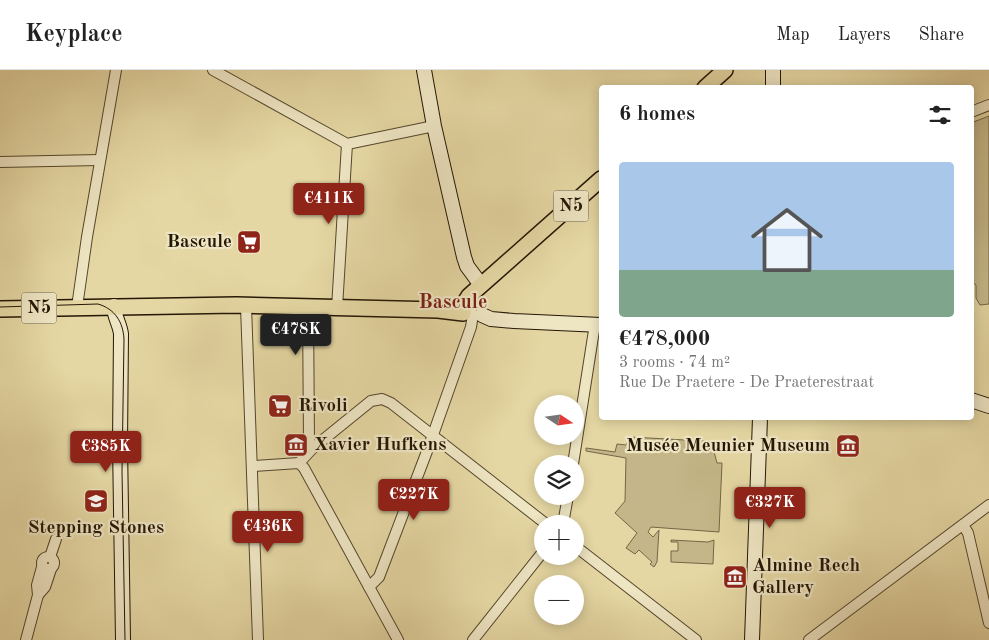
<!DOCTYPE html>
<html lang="en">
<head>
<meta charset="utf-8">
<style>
  body { margin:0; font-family:"Old Standard TT",serif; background:#f2f2f2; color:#222; height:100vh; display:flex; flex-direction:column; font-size:19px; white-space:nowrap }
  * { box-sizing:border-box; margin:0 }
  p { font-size:16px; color:#767676 }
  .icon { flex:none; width:28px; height:28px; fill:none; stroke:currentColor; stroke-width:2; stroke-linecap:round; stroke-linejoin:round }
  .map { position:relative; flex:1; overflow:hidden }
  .panel { position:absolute; left:599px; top:15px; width:375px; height:335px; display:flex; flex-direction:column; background:#fff; border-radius:5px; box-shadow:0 2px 12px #0003 }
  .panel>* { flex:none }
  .needle { width:32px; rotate:103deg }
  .tools { position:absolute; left:534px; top:325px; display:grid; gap:10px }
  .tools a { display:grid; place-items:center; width:50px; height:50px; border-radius:50%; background:#fff; box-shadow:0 2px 12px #0003; font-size:25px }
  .price { position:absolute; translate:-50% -42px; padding:0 11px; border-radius:5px; background:#8f2418; color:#fff; font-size:16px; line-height:32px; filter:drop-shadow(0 1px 2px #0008) }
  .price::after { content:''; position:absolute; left:50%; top:30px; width:15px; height:11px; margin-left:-8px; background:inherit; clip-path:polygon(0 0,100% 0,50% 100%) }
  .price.current { background:#222; color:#fff }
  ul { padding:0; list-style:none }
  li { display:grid; align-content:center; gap:10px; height:265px; padding:0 20px }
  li+li { border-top:1px solid #e0e0e0 }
  li span { display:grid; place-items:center; height:155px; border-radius:5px; color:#555 }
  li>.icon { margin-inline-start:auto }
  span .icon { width:90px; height:90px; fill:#fffc; stroke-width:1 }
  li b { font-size:21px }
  h2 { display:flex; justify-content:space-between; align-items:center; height:60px; padding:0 20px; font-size:21px }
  header { display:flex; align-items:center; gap:30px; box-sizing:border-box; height:70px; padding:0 25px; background:#fff; border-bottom:1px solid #e0e0e0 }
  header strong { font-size:24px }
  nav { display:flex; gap:28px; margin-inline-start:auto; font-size:18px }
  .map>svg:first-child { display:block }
  .green { fill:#c4b688; stroke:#746646 }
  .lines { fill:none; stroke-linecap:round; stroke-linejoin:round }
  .street-casing { stroke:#54462c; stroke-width:12 }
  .secondary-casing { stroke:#241605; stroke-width:16 }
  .primary-casing { stroke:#241605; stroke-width:18 }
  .street { stroke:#eee5c3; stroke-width:10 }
  .secondary { stroke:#eee5c3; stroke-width:14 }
  .primary { stroke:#e5d7a3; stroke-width:15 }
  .tram { stroke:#241605; stroke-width:1 }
  .labels { text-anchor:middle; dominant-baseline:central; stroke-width:4.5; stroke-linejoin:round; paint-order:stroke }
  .shield { fill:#eee5c3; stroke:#61543e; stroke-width:1 }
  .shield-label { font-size:18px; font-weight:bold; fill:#241605 }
  .poi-label { font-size:19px; font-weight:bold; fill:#241605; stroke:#eee5c3; text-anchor:start }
  .neighbourhood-label { font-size:20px; font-weight:bold; fill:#7a1f14; stroke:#eee5c3 }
</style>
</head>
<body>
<header>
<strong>Keyplace</strong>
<nav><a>Map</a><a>Layers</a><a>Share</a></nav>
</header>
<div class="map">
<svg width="989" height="570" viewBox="0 0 989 570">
  <rect width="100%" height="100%" fill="#e5d7a3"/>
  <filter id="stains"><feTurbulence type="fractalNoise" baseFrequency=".004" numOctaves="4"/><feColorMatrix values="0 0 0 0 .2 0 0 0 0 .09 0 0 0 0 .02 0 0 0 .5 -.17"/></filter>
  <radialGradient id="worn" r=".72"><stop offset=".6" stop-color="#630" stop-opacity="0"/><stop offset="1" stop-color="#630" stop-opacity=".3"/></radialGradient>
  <g class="green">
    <polygon points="989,46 989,234 980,235 976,228 976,215 971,211 971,53"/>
    <polygon points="630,367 722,372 722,378 713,378 717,393 722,393 719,462 651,457 648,462 653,467 659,460 657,492 654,497 650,494 652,492 639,480 635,484 626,478 637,463 615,443 625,431 626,388 586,381 586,378 615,382 617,374 626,375"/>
    <polygon points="671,470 708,472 714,470 713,494 671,492 671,481 678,481 678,472 671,472"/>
  </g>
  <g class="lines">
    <defs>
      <g id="street">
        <polyline points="213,0 347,74 434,56"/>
        <polyline points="971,42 989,35"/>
        <polyline points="0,92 100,90"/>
        <polyline points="246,236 258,570"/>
        <polyline points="77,237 87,167 116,0"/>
        <polyline points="308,237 309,373 313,378"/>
        <polyline points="337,238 347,74"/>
        <polyline points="299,393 313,378 371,331 382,329 391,333 546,454"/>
        <polyline points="299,393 304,398 398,570"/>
        <polyline points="573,394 595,254"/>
        <polyline points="253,396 299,393"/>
        <polyline points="563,454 568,426"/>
        <polyline points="963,455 968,463 989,553"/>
        <polyline points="575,476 696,570"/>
        <circle cx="48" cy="493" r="6"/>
        <polyline points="50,487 56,469"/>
        <polyline points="369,517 379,507 429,376 471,257 473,244"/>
        <polyline points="38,525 45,517 51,499"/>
        <polyline points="26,570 38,525 37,515 42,497"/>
        <polyline points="473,570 542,483"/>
        <polyline points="809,570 989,435"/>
      </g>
      <g id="secondary">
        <polyline points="424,0 434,56 464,187 467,196 481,215"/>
        <polyline points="773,18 773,0"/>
        <path d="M114,236C114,247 120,254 121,264L120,374L123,570"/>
        <polyline points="482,245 491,249 514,251 601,255"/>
        <polyline points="971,330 989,336"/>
        <polyline points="752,570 760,348"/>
      </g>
      <g id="primary">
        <polyline points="705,18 725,0"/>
        <polyline points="0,239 236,235 438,240 463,243 464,234 469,226 601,109"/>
      </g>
    </defs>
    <use href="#street" class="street-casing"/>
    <use href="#secondary" class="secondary-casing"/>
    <use href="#primary" class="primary-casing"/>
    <use href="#street" class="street"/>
    <use href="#secondary" class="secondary"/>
    <use href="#primary" class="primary"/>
    <path class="tram" d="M0,237L98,234C115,239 123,252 124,269L122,401L125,570"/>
  </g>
  <defs>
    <symbol id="supermarket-square" viewBox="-11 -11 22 22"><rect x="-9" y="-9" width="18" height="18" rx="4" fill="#8f2418" stroke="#eee5c3"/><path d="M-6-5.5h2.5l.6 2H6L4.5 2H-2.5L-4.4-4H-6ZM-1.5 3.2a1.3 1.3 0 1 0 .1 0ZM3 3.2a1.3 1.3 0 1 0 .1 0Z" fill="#fff"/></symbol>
    <symbol id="museum-square" viewBox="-11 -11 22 22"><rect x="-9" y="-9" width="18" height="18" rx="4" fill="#8f2418" stroke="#eee5c3"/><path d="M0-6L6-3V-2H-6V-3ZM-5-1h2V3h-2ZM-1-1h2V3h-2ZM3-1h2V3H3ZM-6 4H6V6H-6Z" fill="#fff"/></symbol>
    <symbol id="school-square" viewBox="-11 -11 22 22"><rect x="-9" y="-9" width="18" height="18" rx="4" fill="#8f2418" stroke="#eee5c3"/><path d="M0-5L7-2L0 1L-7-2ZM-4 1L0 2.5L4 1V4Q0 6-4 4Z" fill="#fff"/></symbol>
  </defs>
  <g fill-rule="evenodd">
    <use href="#supermarket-square" x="235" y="158" width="28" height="28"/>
    <use href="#supermarket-square" x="266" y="322" width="28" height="28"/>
    <use href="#museum-square" x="282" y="361" width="28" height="28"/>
    <use href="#museum-square" x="834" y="362" width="28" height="28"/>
    <use href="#school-square" x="82" y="417" width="28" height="28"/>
    <use href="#museum-square" x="721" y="493" width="28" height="28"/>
  </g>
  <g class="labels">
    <g class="shield">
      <rect x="553.5" y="120.5" width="35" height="31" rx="4"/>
      <rect x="21.5" y="222.5" width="35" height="31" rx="4"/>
    </g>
    <g class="shield-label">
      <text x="571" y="136">N5</text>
      <text x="39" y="238">N5</text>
    </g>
    <g class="poi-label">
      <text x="232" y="172" text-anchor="end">Bascule</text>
      <text x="298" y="336">Rivoli</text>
      <text x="314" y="375">Xavier Hufkens</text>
      <text x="830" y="376" text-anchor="end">Musée Meunier Museum</text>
      <text x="96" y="458" text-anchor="middle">Stepping Stones</text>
      <text x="752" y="496">Almine Rech<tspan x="752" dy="22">Gallery</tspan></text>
    </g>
    <g class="neighbourhood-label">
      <text x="453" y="233">Bascule</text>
    </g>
  </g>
  <rect width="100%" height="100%" filter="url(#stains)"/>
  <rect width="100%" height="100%" fill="url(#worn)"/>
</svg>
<div class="tools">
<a><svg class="needle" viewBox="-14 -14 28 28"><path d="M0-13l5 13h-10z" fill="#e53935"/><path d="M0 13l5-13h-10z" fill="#767676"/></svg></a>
<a><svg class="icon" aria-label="layers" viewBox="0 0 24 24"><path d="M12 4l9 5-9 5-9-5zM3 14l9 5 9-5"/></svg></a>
<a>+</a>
<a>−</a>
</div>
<b class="price" style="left:329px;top:155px">€411K</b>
<b class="price current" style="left:296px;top:286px">€478K</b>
<b class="price" style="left:106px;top:403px">€385K</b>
<b class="price" style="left:414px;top:451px">€227K</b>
<b class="price" style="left:770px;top:459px">€327K</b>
<b class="price" style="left:268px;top:483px">€436K</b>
<section class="panel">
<h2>6 homes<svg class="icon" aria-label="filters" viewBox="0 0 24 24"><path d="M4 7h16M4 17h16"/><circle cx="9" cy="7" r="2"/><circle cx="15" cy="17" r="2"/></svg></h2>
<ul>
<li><span style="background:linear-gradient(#a9c7e8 70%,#7fa58c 0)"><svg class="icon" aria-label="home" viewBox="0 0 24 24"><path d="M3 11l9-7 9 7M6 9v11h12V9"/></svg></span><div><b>€478,000</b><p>3 rooms · 74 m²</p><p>Rue De Praetere - De Praeterestraat</p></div></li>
</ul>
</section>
</div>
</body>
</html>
